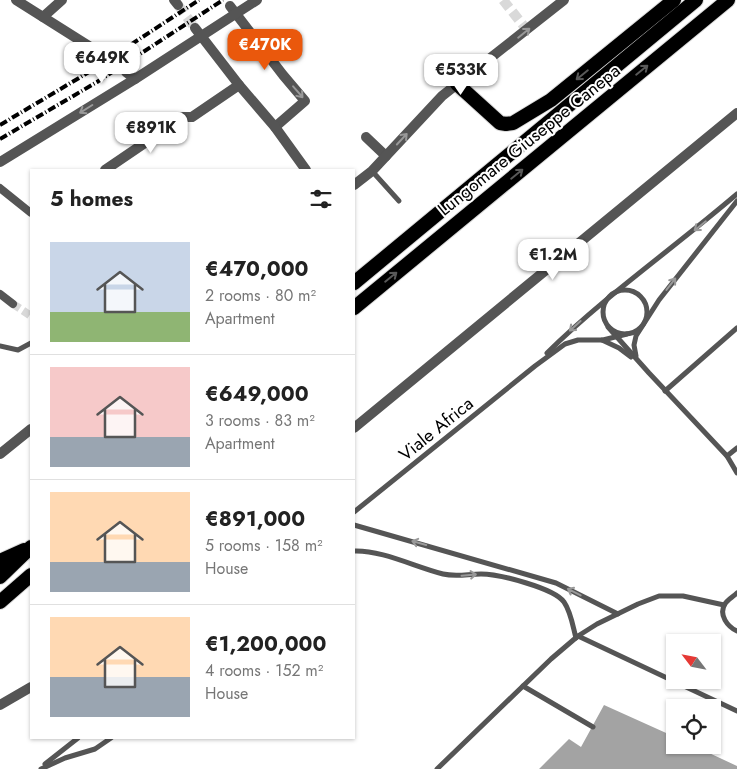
<!DOCTYPE html>
<html lang="en">
<head>
<meta charset="utf-8">
<style>
  body { margin:0; font-family:Jost,sans-serif; background:#f2f2f2; color:#222; height:100vh; display:flex; flex-direction:column; font-size:19px; white-space:nowrap }
  * { box-sizing:border-box; margin:0 }
  p { font-size:16px; color:#767676 }
  .icon { flex:none; width:28px; height:28px; fill:none; stroke:currentColor; stroke-width:2; stroke-linecap:round; stroke-linejoin:round }
  .map { position:relative; flex:1; overflow:hidden }
  .sheet { position:absolute; left:30px; top:169px; width:325px; height:570px; display:flex; flex-direction:column; background:#fff; border-radius:0px; box-shadow:0 1px 4px #0004 }
  .sheet>* { flex:none }
  .needle { width:32px; rotate:302deg }
  .controls { position:absolute; left:666px; top:634px; display:grid; gap:10px }
  .controls a { display:grid; place-items:center; width:55px; height:55px; border-radius:0px; background:#fff; box-shadow:0 1px 4px #0004; font-size:25px }
  .price { position:absolute; translate:-50% -42px; padding:0 11px; border-radius:10px; background:#fff; color:#222; font-size:16px; line-height:32px; filter:drop-shadow(0 1px 2px #0008) }
  .price::after { content:''; position:absolute; left:50%; top:30px; width:15px; height:11px; margin-left:-8px; background:inherit; clip-path:polygon(0 0,100% 0,50% 100%) }
  .price.current { background:#ea580c; color:#fff }
  ul { padding:0; list-style:none }
  li { display:flex; align-items:center; gap:15px; height:125px; padding:0 20px }
  li+li { border-top:1px solid #e0e0e0 }
  li span { display:grid; place-items:center; flex:none; width:140px; height:100px; border-radius:0px; color:#555 }
  li>.icon { margin-inline-start:auto }
  span .icon { width:60px; height:60px; fill:#fffc; stroke-width:1 }
  li b { font-size:21px }
  h2 { display:flex; justify-content:space-between; align-items:center; height:60px; padding:0 20px; font-size:21px }
  .map>svg:first-child { display:block }
  .water { fill:#a3a3a3 }
  .lines { fill:none; stroke-linecap:round; stroke-linejoin:round }
  .pedestrian-tunnel { stroke:#d9d9d9; stroke-width:8; stroke-dasharray:8 4; stroke-linecap:butt }
  .minor-tunnel { stroke:#d9d9d9; stroke-width:10; stroke-dasharray:10 5; stroke-linecap:butt }
  .trunk-casing { stroke:#dbdbdb; stroke-width:16 }
  .service { stroke:#555; stroke-width:5 }
  .pedestrian { stroke:#555; stroke-width:8 }
  .minor { stroke:#555; stroke-width:10 }
  .tertiary { stroke:#555; stroke-width:10 }
  .trunk { stroke:#000; stroke-width:14 }
  .rail { stroke:#000; stroke-width:4; stroke-dasharray:8 2.5 1 2.5; stroke-linecap:butt }
  .oneway { stroke:#999 }
  .oneway2 { stroke:#595959 }
  .labels { text-anchor:middle; dominant-baseline:central; stroke-width:4; stroke-linejoin:round; paint-order:stroke }
  .street-label { font-size:18px; fill:#000; stroke:#fff }
</style>
</head>
<body>
<div class="map">
<svg width="737" height="769" viewBox="0 0 737 769">
  <rect width="100%" height="100%" fill="#fff"/>
  <polygon class="water" points="604,705 675,737 675,745 692,745 737,766 737,769 539,769 569,739 581,747"/>
  <g class="lines">
    <polyline class="pedestrian-tunnel" points="13,304 31,316"/>
    <g class="minor-tunnel">
      <polyline points="503,0 527,30"/>
      <polyline points="178,5 195,28"/>
      <polyline points="100,53 126,72"/>
    </g>
    <defs>
      <g id="trunk">
        <polyline points="457,84 500,123 506,124 513,123 551,100 674,0"/>
        <polyline points="354,283 696,0"/>
        <polyline points="354,308 728,0"/>
        <polyline points="0,561 24,550"/>
        <polyline points="0,577 31,547"/>
        <polyline points="0,602 31,575"/>
      </g>
    </defs>
    <use href="#trunk" class="trunk-casing"/>
    <g class="service">
      <polyline points="372,171 399,201"/>
      <circle cx="625" cy="312" r="22"/>
      <polyline points="608,327 649,373 727,456 737,473"/>
      <polyline points="602,340 619,348 631,357"/>
      <polyline points="0,346 18,350 31,343"/>
      <path d="M547,353C606,295 674,248 737,194"/>
      <polyline points="636,356 634,345 636,336 659,300 737,201"/>
      <polyline points="665,391 737,328"/>
      <polyline points="727,456 737,448"/>
      <polyline points="354,512 535,366 565,344 578,340 603,340 627,334"/>
      <polyline points="354,525 556,583 618,614"/>
      <path d="M354,551C382,550 415,567 443,574C456,577 468,574 481,574C499,574 554,588 564,602C571,612 573,627 576,638"/>
      <path d="M737,593C733,597 727,600 725,604C718,615 728,627 737,631"/>
      <polyline points="578,636 737,711"/>
      <polyline points="523,686 593,727"/>
      <polyline points="45,764 78,738"/>
      <polyline points="41,769 65,758 95,749 111,738"/>
      <polyline points="437,769 551,659 578,636 597,624 638,604 659,596 683,596 724,605"/>
    </g>
    <g class="pedestrian">
      <polyline points="0,188 31,213"/>
      <polyline points="0,294 13,304"/>
    </g>
    <g class="minor">
      <polyline points="16,0 100,53"/>
      <polyline points="174,0 178,5"/>
      <polyline points="230,6 283,75 305,101 275,127"/>
      <polyline points="43,17 62,0"/>
      <polyline points="195,28 239,85 275,127 306,170"/>
      <polyline points="126,72 135,79"/>
      <polyline points="366,137 386,156"/>
      <polyline points="105,170 183,117 192,117 239,85"/>
      <polyline points="354,428 737,113"/>
      <polyline points="0,705 31,687"/>
    </g>
    <g class="tertiary">
      <polyline points="0,162 135,79 257,0"/>
      <polyline points="354,185 372,171 442,96 564,0"/>
      <polyline points="0,454 31,429"/>
    </g>
    <use href="#trunk" class="trunk"/>
    <g class="rail">
      <polyline points="0,125 89,72 199,0"/>
      <polyline points="0,139 97,82 223,0"/>
    </g>
  </g>
  <defs><path id="oneway-shaft" d="M-6 0H5M1.5-3L5.5 0L1.5 3" fill="none" stroke-width="1.6" stroke-linecap="round" stroke-linejoin="round" transform="scale(1.25)"/></defs>
  <g class="oneway">
    <use href="#oneway-shaft" transform="translate(524 33) rotate(-39)"/>
    <use href="#oneway-shaft" transform="translate(298 92) rotate(49)"/>
    <use href="#oneway-shaft" transform="translate(86 109) rotate(148)"/>
    <use href="#oneway-shaft" transform="translate(402 139) rotate(-47)"/>
    <use href="#oneway-shaft" transform="translate(700 226) rotate(141)"/>
    <use href="#oneway-shaft" transform="translate(671 284) rotate(-52)"/>
    <use href="#oneway-shaft" transform="translate(575 326) rotate(138)"/>
    <use href="#oneway-shaft" transform="translate(419 543) rotate(-164)"/>
    <use href="#oneway-shaft" transform="translate(469 575) rotate(-5)"/>
    <use href="#oneway-shaft" transform="translate(574 592) rotate(-153)"/>
  </g>
  <g class="oneway2">
    <use href="#oneway-shaft" transform="translate(642 70) rotate(-39)"/>
    <use href="#oneway-shaft" transform="translate(582 75) rotate(141)"/>
    <use href="#oneway-shaft" transform="translate(517 174) rotate(-39)"/>
    <use href="#oneway-shaft" transform="translate(391 277) rotate(-39)"/>
  </g>
  <g class="labels">
    <g class="street-label">
      <text transform="translate(529 140) rotate(-39)">Lungomare Giuseppe Canepa</text>
      <text transform="translate(436 429) rotate(-39)">Viale Africa</text>
    </g>
  </g>
</svg>
<div class="controls">
<a><svg class="needle" viewBox="-14 -14 28 28"><path d="M0-13l5 13h-10z" fill="#e53935"/><path d="M0 13l5-13h-10z" fill="#767676"/></svg></a>
<a><svg class="icon" aria-label="locate" viewBox="0 0 24 24"><circle cx="12" cy="12" r="6"/><path d="M12 2v4M12 18v4M2 12h4M18 12h4"/></svg></a>
</div>
<b class="price current" style="left:265px;top:71px">€470K</b>
<b class="price" style="left:102px;top:84px">€649K</b>
<b class="price" style="left:461px;top:96px">€533K</b>
<b class="price" style="left:151px;top:154px">€891K</b>
<b class="price" style="left:553px;top:281px">€1.2M</b>
<section class="sheet">
<h2>5 homes<svg class="icon" aria-label="filters" viewBox="0 0 24 24"><path d="M4 7h16M4 17h16"/><circle cx="9" cy="7" r="2"/><circle cx="15" cy="17" r="2"/></svg></h2>
<ul>
<li><span style="background:linear-gradient(#c9d6e8 70%,#8fb573 0)"><svg class="icon" aria-label="home" viewBox="0 0 24 24"><path d="M3 11l9-7 9 7M6 9v11h12V9"/></svg></span><div><b>€470,000</b><p>2 rooms · 80 m²</p><p>Apartment</p></div></li>
<li><span style="background:linear-gradient(#f6c9c9 70%,#9aa5b1 0)"><svg class="icon" aria-label="home" viewBox="0 0 24 24"><path d="M3 11l9-7 9 7M6 9v11h12V9"/></svg></span><div><b>€649,000</b><p>3 rooms · 83 m²</p><p>Apartment</p></div></li>
<li><span style="background:linear-gradient(#ffd9b3 70%,#9aa5b1 0)"><svg class="icon" aria-label="home" viewBox="0 0 24 24"><path d="M3 11l9-7 9 7M6 9v11h12V9"/></svg></span><div><b>€891,000</b><p>5 rooms · 158 m²</p><p>House</p></div></li>
<li><span style="background:linear-gradient(#ffd9b3 60%,#9aa5b1 0)"><svg class="icon" aria-label="home" viewBox="0 0 24 24"><path d="M3 11l9-7 9 7M6 9v11h12V9"/></svg></span><div><b>€1,200,000</b><p>4 rooms · 152 m²</p><p>House</p></div></li>
</ul>
</section>
</div>
</body>
</html>
